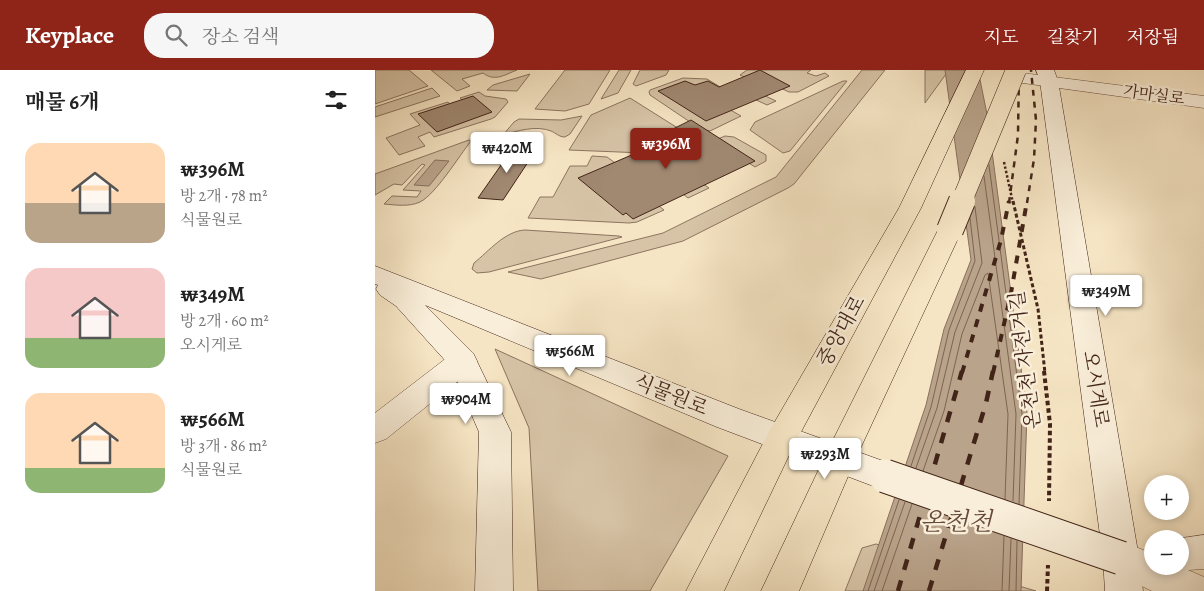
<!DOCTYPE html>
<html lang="ko">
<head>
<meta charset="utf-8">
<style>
  body { margin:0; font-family:Alegreya,"Noto Serif KR",serif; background:#f6f6f6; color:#222; height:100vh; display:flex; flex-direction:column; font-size:19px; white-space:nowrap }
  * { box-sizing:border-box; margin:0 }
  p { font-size:16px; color:#767676 }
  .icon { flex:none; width:28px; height:28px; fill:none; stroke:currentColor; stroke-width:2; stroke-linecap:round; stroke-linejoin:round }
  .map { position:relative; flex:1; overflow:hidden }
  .sheet { display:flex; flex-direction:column; background:#fff; width:375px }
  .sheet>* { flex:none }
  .buttons { position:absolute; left:769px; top:405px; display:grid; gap:10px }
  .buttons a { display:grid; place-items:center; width:45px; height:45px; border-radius:50%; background:#fff; box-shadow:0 2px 8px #0003; font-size:25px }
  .price { position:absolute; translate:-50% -42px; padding:0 11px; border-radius:5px; background:#fff; color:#222; font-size:16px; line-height:32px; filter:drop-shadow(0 1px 2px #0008) }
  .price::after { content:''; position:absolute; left:50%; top:30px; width:15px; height:11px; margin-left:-8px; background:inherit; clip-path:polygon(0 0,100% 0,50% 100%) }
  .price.selected { background:#8f2418; color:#fff }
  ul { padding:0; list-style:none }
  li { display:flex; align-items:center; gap:15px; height:125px; padding:0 25px }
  li span { display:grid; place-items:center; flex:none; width:140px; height:100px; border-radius:15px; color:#555 }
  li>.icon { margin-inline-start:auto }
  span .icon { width:60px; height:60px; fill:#fffc; stroke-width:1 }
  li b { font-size:21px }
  h2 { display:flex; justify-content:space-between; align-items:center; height:60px; padding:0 25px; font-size:21px }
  header { display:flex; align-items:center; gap:30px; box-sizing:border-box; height:70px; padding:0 25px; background:#8f2418; color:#fff }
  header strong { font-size:24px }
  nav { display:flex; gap:28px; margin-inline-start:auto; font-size:18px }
  .search { width:350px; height:45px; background:#f6f6f6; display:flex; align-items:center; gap:12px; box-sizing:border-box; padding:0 18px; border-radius:20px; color:#767676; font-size:19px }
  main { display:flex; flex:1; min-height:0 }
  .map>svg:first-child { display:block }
  .green { fill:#d7c4a7; stroke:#8c7460 }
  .water { fill:#b9a38a; stroke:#89705c }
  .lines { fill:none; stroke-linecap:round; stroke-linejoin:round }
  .shore { stroke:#7e6451; stroke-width:1 }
  .building { fill:#a08871; stroke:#422418 }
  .minor-casing { stroke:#6f5443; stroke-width:1 }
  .tertiary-casing { stroke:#6f5443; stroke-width:1 }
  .secondary-casing { stroke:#422418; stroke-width:1 }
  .primary-casing { stroke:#422418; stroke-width:1 }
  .path-far2 { stroke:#422418; stroke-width:2.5; stroke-dasharray:2.5 2; stroke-linecap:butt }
  .path-far1 { stroke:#422418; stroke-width:3; stroke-dasharray:4 2.5; stroke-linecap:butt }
  .path { stroke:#422418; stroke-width:4; stroke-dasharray:4.5 3; stroke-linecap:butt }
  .minor { fill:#f9eed9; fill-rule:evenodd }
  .tertiary { fill:#f9eed9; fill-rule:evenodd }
  .secondary { fill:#f9eed9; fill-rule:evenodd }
  .primary { fill:#f6e5c4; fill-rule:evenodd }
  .rail-far2 { stroke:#422418; stroke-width:2.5; stroke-dasharray:6 6; stroke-linecap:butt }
  .rail-far1 { stroke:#422418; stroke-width:4; stroke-dasharray:8 8; stroke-linecap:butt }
  .rail { stroke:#422418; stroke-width:4.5; stroke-dasharray:11 11; stroke-linecap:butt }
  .secondary-bridge-casing { stroke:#422418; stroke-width:35; stroke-linecap:butt }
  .primary-bridge-far1-casing { stroke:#422418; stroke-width:21; stroke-linecap:butt }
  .primary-bridge-casing { stroke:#422418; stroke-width:28; stroke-linecap:butt }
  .secondary-bridge { stroke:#f9eed9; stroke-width:33 }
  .primary-bridge-far1 { stroke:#f6e5c4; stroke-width:20 }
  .primary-bridge { stroke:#f6e5c4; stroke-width:26 }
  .labels { text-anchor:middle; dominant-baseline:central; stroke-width:5; stroke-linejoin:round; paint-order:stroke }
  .far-street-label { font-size:16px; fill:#422418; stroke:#f9eed9 }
  .street-label { font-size:20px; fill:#422418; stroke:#f9eed9 }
  .near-water-label { font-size:25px; font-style:italic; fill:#664a3a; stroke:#f9eed9 }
</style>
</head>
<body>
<header>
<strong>Keyplace</strong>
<div class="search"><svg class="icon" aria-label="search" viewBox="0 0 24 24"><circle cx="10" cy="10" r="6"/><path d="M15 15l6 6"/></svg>장소 검색</div>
<nav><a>지도</a><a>길찾기</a><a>저장됨</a></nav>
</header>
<main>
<section class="sheet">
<h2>매물 6개<svg class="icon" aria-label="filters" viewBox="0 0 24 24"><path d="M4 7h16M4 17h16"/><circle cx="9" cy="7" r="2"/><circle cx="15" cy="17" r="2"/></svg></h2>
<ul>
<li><span style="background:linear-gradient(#ffd9b3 60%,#b9a48a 0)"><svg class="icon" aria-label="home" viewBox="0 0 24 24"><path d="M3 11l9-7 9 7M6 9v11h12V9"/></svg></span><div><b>₩396M</b><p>방 2개 · 78 m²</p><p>식물원로</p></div></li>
<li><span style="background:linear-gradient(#f6c9c9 70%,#8fb573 0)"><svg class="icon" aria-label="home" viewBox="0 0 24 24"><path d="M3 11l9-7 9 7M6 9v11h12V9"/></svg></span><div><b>₩349M</b><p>방 2개 · 60 m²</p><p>오시게로</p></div></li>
<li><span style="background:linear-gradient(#ffd9b3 75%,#8fb573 0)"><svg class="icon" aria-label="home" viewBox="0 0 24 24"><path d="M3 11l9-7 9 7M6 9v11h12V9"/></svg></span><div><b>₩566M</b><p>방 3개 · 86 m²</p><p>식물원로</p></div></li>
</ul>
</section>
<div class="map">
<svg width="829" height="521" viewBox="0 0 829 521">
  <rect width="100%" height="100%" fill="#f6e5c4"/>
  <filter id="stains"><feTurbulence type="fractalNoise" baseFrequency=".004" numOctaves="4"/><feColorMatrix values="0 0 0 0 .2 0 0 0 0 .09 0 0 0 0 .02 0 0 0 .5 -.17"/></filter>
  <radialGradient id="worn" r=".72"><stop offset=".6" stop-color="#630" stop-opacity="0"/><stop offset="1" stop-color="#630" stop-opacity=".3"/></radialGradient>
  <g class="green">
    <polygon points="0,0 34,0 53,16 0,34"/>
    <path d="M56,0H142C129,5 120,12 108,3L87,9L95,16L82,21Z"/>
    <polygon points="190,0 235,0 214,34 190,41 160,39"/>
    <polygon points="244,0 256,0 243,23 226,29"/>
    <polygon points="265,0 294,0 291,5 261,16 258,14"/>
    <polygon points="372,0 436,0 432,3 441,6 450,3 454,6 423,22 414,22 399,15 382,22 401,31 392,35 377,28 352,38 366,46 335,61 324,58 275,25 274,22 275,20 308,8 332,9 347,18 382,13 365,5"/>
    <polygon points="487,0 510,0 419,114 413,118 308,171 166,209 133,202 288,163 401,107"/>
    <polygon points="550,0 574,0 550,33"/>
    <polygon points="155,4 142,21 112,20 118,15"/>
    <polygon points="468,11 472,11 415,81 408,83 375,60 380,52"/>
    <polygon points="57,18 65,26 0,47 0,37"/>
    <polygon points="104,22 110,26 131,29 133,32 120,47 116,49 59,67 55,62 43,67 50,76 24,85 11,68 45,55 35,44 73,32 82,41 95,36 85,28"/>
    <polygon points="255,28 317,67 269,83 194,80 216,45"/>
    <path d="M207,46L195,64L190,67C184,67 181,63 176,61C161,55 142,61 128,65L139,52L144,49L186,50Z"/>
    <polygon points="350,66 359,67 391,85 391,91 380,97 369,90 325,112 334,118 313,128 304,121 280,133 289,140 262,152 254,153 153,148 165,127 178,127 195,96 212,96 217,86 232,87 243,95 311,82"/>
    <path d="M94,70L96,71C84,86 61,124 45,132C34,137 21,135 9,134L17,126L42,127L46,121L28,120L50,95L47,94L27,115L19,114L0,125V104Z"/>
    <path d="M150,160L244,166L247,167L114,202L102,203L97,199L99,193C114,181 130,161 150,160Z"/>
    <polygon points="120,279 353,386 275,521 163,521 154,358"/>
    <polygon points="501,474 661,521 470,521 487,478"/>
  </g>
  <g class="water">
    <polygon points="570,0 603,0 612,44 652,343 646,521 488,521 551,335 569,259 596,190"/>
    <polygon points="60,90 74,91 54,116 39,115"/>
  </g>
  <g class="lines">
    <g class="shore">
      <polyline points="614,95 647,344 644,434"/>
      <polyline points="609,106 641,344 638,431"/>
      <polyline points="536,396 556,337 574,260 600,191 595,148"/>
      <polyline points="541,398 562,338 580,262 607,193 600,137"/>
      <polyline points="548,401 569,341 587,264 610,205 613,203 633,344 630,429"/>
      <polyline points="493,521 524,430"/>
      <polyline points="499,521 530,432"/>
      <polyline points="507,521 537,434"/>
      <polyline points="627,521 629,466"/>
      <polyline points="634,521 636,469"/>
      <polyline points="641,521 642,471"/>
    </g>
  </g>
  <g class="building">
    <polygon points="385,0 415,16 331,51 283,21 310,11 320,15 333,11 344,17"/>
    <polygon points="98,26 117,42 62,62 43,44"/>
    <polygon points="316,50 380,91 258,149 251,143 248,145 203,108 280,75 274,71"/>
    <polygon points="138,78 161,80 128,130 103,128"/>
  </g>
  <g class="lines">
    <defs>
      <g id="minor">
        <polygon points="639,2 829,26 829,38 633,11 630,7 633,3"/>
        <polygon points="88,280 98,283 102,291 98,299 11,369 0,373 0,343 78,283"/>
      </g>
      <polygon id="tertiary" points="829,465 829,499 813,500 829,507 829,521 777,521 733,500 728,488 733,476 746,471 778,484 778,496 805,496 805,469 800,469"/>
      <g id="secondary">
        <polygon points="661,0 679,0 683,11 764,488 768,521 730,521 728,488 665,11"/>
        <polygon points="0,196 364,339 522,396 527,406 522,416 510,420 498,416 342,357 50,235 98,283 136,362 138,521 100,521 104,362 76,297 21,236 5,225 1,219 3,215 0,214"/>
      </g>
      <g id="primary">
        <polygon points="591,0 609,0 546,138 419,375 349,521 311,521 395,360 524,138"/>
        <polygon points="575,153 583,155 587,160 480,390 424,521 386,521 453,380 563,160 567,155"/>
      </g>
    </defs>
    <use href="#minor" class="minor-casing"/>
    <use href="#tertiary" class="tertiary-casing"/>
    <use href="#secondary" class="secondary-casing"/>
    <use href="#primary" class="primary-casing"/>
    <polyline class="path-far2" points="629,92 638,133"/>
    <polyline class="path-far1" points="638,131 663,239 670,303"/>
    <g class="path">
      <polyline points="669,301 675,354 674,431"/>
      <polyline points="672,521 673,495"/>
    </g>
    <use href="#minor" class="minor"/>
    <use href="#tertiary" class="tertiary"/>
    <use href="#secondary" class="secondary"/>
    <use href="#primary" class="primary"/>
    <g class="rail-far2">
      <polyline points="634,133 643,65 644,0"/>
      <polyline points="652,133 659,89 661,50 656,0"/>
    </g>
    <g class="rail-far1">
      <polyline points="587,303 626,170 634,131"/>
      <polyline points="618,303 636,223 652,131"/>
    </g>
    <g class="rail">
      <polyline points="523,521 587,301"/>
      <polyline points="554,521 611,333 618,301"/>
    </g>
    <defs>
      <polyline id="secondary-bridge" points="510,406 746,488"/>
      <polyline id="primary-bridge-far1" points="586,133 641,0"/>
      <polyline id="primary-bridge" points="575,160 587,131"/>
    </defs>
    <use href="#secondary-bridge" class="secondary-bridge-casing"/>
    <use href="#primary-bridge-far1" class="primary-bridge-far1-casing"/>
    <use href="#primary-bridge" class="primary-bridge-casing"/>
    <use href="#secondary-bridge" class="secondary-bridge"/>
    <use href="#primary-bridge-far1" class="primary-bridge-far1"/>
    <use href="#primary-bridge" class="primary-bridge"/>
  </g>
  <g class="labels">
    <g class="far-street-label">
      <text transform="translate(779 25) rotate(8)">가마실로</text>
    </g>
    <g class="street-label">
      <text transform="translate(466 261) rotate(-61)">중앙대로</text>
      <text transform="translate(650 290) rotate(-97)">온천천 자전거길</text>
      <text transform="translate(721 319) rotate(81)">오시게로</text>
      <text transform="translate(296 325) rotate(22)">식물원로</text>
    </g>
    <g class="near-water-label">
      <text x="581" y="452">온천천</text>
    </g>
  </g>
  <rect width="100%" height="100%" filter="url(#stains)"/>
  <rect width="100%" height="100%" fill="url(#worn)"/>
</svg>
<div class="buttons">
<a>+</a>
<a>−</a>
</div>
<b class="price selected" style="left:291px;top:100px">₩396M</b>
<b class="price" style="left:132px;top:104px">₩420M</b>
<b class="price" style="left:731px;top:247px">₩349M</b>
<b class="price" style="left:195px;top:307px">₩566M</b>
<b class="price" style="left:91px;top:355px">₩904M</b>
<b class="price" style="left:450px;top:410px">₩293M</b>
</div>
</main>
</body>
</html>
